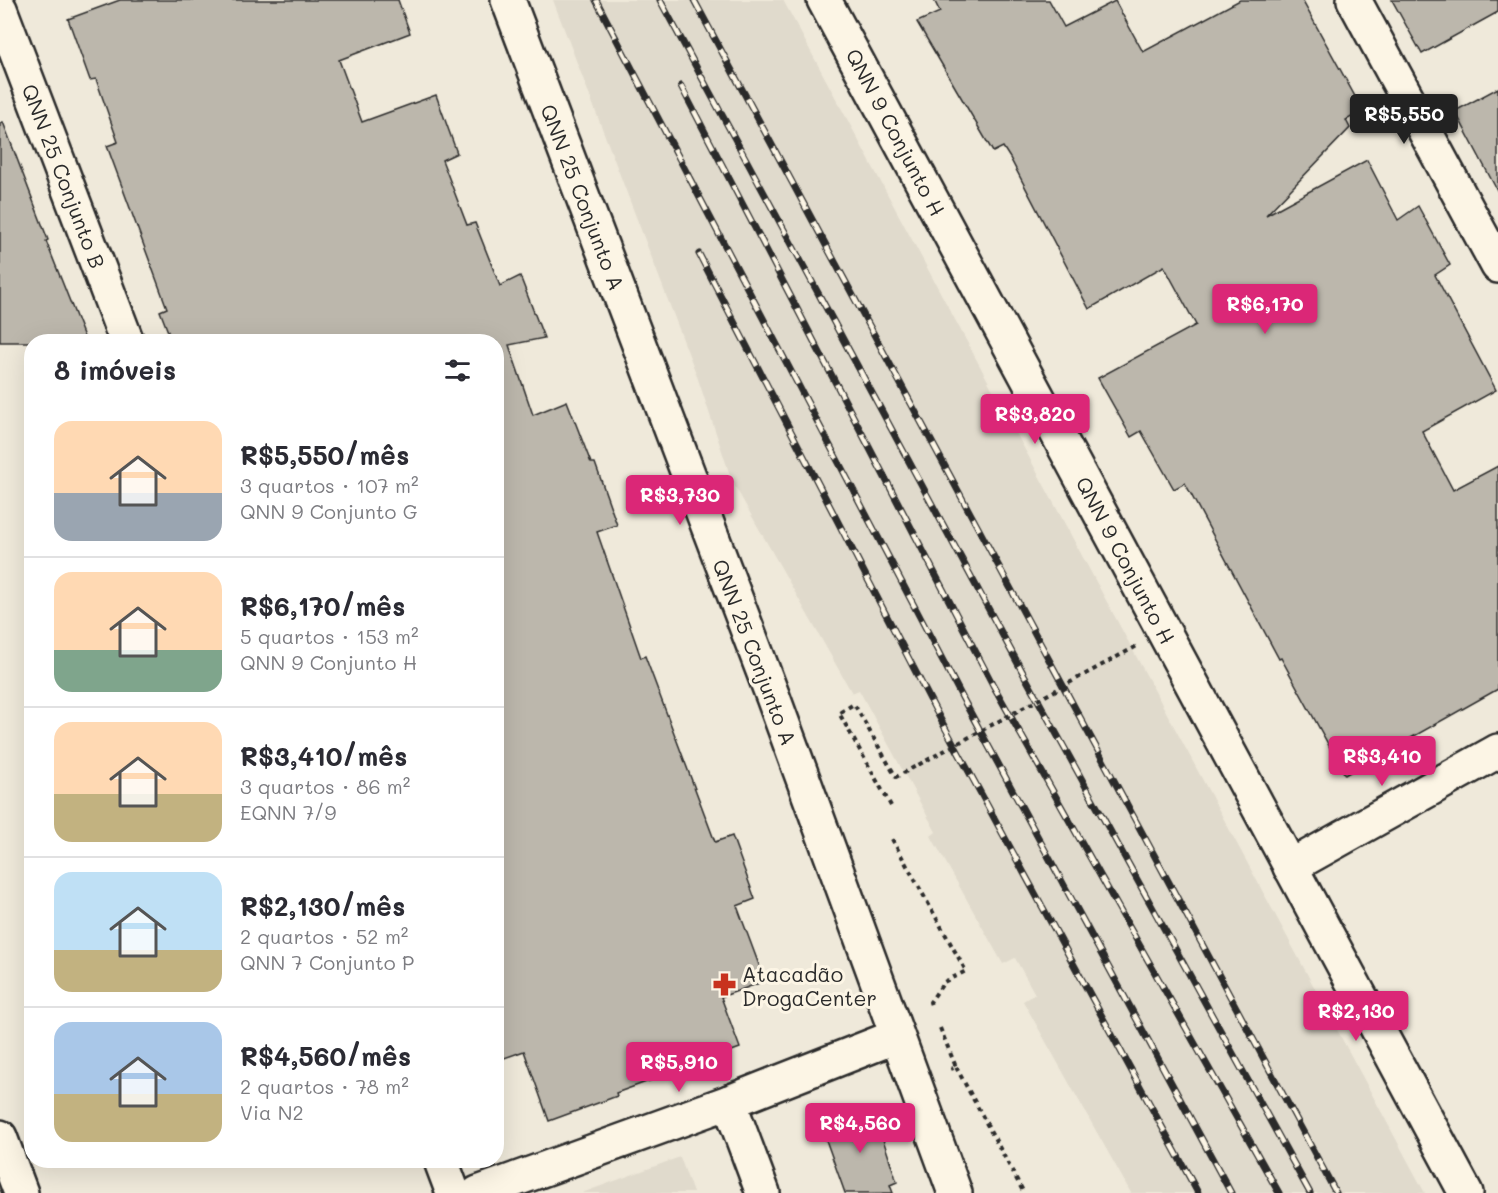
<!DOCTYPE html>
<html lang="pt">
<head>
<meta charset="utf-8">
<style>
  body { margin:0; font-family:Mali,sans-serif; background:#f2f2f3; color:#2b2b33; height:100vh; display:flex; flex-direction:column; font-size:22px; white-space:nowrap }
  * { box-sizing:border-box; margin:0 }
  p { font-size:20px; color:#7c7c81 }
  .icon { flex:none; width:33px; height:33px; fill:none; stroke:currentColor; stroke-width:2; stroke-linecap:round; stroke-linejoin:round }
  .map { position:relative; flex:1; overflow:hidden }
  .panel { position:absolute; left:24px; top:334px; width:480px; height:834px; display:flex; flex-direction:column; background:#fff; border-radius:24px; box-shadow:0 6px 24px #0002 }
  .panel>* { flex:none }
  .price { position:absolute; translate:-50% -51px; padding:0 14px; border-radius:6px; background:#db2777; color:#fff; font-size:20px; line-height:39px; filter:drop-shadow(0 2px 3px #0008) }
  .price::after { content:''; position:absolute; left:50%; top:36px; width:18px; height:14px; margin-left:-9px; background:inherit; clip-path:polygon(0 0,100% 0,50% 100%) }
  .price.active { background:#222; color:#fff }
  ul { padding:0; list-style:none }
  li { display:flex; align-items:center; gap:18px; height:150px; padding:0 30px }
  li+li { border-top:2px solid #e1e1e2 }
  li span { display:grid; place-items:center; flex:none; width:168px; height:120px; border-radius:18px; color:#555 }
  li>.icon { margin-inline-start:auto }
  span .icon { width:72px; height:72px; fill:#fffc; stroke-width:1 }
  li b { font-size:26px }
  h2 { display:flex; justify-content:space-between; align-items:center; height:72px; padding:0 30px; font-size:26px }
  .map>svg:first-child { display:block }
  .built { fill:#e0dacc }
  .building { fill:#bcb7ac; stroke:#2b2b2b; stroke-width:1.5 }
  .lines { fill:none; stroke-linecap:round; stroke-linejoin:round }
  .minor-casing { stroke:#2b2b2b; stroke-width:38 }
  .major-casing { stroke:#2b2b2b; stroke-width:38 }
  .path { stroke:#2b2b2b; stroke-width:4; stroke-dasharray:4.5 4.5; stroke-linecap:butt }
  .minor { stroke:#fcf5e5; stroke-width:33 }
  .major { stroke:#fcf5e5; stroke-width:33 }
  .rail-casing { stroke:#2b2b2b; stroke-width:7 }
  .rail { stroke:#fcf5e5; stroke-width:4.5; stroke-dasharray:14; stroke-linecap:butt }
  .path-bridge { stroke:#2b2b2b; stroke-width:4; stroke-dasharray:4.5 4.5; stroke-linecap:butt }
  .labels { text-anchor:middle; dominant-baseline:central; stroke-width:6; stroke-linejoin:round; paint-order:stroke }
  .street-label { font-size:21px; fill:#2b2b2b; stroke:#fcf5e5 }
  .poi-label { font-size:21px; fill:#2b2b2b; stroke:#fcf5e5; text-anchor:start }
</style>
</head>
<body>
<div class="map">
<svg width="1498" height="1193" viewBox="0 0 1498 1193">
  <rect width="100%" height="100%" fill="#efe9da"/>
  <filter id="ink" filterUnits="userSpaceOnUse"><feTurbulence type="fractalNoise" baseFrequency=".0167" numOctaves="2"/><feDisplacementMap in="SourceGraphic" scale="12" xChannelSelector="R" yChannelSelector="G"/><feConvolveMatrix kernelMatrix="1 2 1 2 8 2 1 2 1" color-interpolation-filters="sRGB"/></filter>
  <g filter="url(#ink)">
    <g class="built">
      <polygon points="553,0 783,0 1425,1193 1131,1193 1023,1001 1035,994 1015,958 1003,964 931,836 936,832 859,690 852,693 732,481 697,376"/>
      <polygon points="680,1157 693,1193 582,1193"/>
    </g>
    <g class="building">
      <polygon points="120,0 398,0 410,33 339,60 362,122 436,95 457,153 442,160 467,225 475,223 500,286 520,276 544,338 509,345 533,415 567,401 591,463 595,463 617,525 597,532 641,658 645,656 715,842 732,836 755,899 737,906 765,981 721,997 740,1048 616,1093 617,1096 549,1121 524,1051 496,1061 496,342 172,342 160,311 167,308 107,146 118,142 96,79 90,80 68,19"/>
      <polygon points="934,0 1049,0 1064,27 1115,1 1143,52 1240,0 1302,0 1363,111 1346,120 1350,128 1266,215 1367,160 1398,220 1418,206 1450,265 1435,275 1496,390 1422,431 1453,490 1498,466 1498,689 1345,775 1281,658 1279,659 1185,483 1174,489 1141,431 1131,437 1098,378 1196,325 1164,266 1089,309 1010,158 1003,147 993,152 917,22 940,12"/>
      <polygon points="1392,0 1498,0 1498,12 1422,54"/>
      <polygon points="1498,88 1498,192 1455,111"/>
      <polygon points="3,122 48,240 46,241 86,342 0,342 0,123"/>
      <polygon points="873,1109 897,1182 890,1185 893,1193 845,1193 821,1126"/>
    </g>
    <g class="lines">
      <defs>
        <g id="minor">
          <polyline points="824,0 1466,1193"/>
          <polyline points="1354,0 1498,266"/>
          <polyline points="0,9 127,342"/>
          <polyline points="1290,867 1498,751"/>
          <polyline points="729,1102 763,1193"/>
          <polyline points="0,1137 21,1193"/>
          <polyline points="441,1161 453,1193"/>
          <polyline points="478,1193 729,1102 897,1036"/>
        </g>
        <polyline id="major" points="508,0 773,697 955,1193"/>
      </defs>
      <use href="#minor" class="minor-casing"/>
      <use href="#major" class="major-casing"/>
      <g class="path">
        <polyline points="892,839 966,971 944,982 930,1002 931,1005"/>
        <polyline points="940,1028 956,1067 951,1069"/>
        <polyline points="956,1067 1024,1193"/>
      </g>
      <use href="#minor" class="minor"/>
      <use href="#major" class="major"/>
      <defs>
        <g id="rail">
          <polyline points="596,0 963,699 1231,1193"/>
          <polyline points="660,0 1022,671 1310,1193"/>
          <polyline points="694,0 1336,1193"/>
          <polyline points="681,86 993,685 1279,1193"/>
          <polyline points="699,254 936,711 1198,1193"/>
        </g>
      </defs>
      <use href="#rail" class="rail-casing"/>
      <use href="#rail" class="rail"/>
      <polyline class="path-bridge" points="891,806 839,713 854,704 896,777 1137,646"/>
    </g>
  </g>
  <defs>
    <symbol id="pharmacy-bare" viewBox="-9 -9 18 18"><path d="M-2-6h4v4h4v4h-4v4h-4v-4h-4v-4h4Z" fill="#c8321e" stroke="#fcf5e5" stroke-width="2.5" paint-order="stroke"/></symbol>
  </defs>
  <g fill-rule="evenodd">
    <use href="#pharmacy-bare" x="708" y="968" width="33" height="33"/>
  </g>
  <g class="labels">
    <g class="street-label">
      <text transform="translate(896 132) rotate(62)">QNN 9 Conjunto H</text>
      <text transform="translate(64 176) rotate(69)">QNN 25 Conjunto B</text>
      <text transform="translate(583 197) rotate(69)">QNN 25 Conjunto A</text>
      <text transform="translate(1126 560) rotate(62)">QNN 9 Conjunto H</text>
      <text transform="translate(755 652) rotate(69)">QNN 25 Conjunto A</text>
    </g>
    <g class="poi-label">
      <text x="742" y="973">Atacadão<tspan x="742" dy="24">DrogaCenter</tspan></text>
    </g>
  </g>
</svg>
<b class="price active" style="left:1404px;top:145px">R$5,550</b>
<b class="price" style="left:1265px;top:335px">R$6,170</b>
<b class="price" style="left:1035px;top:445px">R$3,820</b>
<b class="price" style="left:680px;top:526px">R$3,730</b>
<b class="price" style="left:1382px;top:787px">R$3,410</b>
<b class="price" style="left:1356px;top:1042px">R$2,130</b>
<b class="price" style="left:679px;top:1093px">R$5,910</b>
<b class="price" style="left:860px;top:1154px">R$4,560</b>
<section class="panel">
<h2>8 imóveis<svg class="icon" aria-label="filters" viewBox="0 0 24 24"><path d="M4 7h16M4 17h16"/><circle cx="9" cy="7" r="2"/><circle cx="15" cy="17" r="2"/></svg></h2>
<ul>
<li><span style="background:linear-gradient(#ffd9b3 60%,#9aa5b1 0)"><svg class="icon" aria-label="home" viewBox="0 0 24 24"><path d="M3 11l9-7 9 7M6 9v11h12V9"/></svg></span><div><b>R$5,550/mês</b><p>3 quartos · 107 m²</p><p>QNN 9 Conjunto G</p></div></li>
<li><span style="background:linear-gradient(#ffd9b3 65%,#7fa58c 0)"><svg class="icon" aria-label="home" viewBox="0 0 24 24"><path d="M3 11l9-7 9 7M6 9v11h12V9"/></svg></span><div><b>R$6,170/mês</b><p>5 quartos · 153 m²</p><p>QNN 9 Conjunto H</p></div></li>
<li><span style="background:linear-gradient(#ffd9b3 60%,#c2b280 0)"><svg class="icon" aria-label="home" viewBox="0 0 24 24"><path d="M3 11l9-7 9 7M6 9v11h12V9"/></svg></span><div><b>R$3,410/mês</b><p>3 quartos · 86 m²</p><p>EQNN 7/9</p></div></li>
<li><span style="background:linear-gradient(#bfe0f5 65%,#c2b280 0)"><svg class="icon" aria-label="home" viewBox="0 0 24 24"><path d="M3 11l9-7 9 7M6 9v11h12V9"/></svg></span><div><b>R$2,130/mês</b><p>2 quartos · 52 m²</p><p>QNN 7 Conjunto P</p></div></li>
<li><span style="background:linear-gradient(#a9c7e8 60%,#c2b280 0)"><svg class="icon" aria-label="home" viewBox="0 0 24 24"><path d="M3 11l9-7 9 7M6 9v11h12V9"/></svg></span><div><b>R$4,560/mês</b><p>2 quartos · 78 m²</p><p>Via N2</p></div></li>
</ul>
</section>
</div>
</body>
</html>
